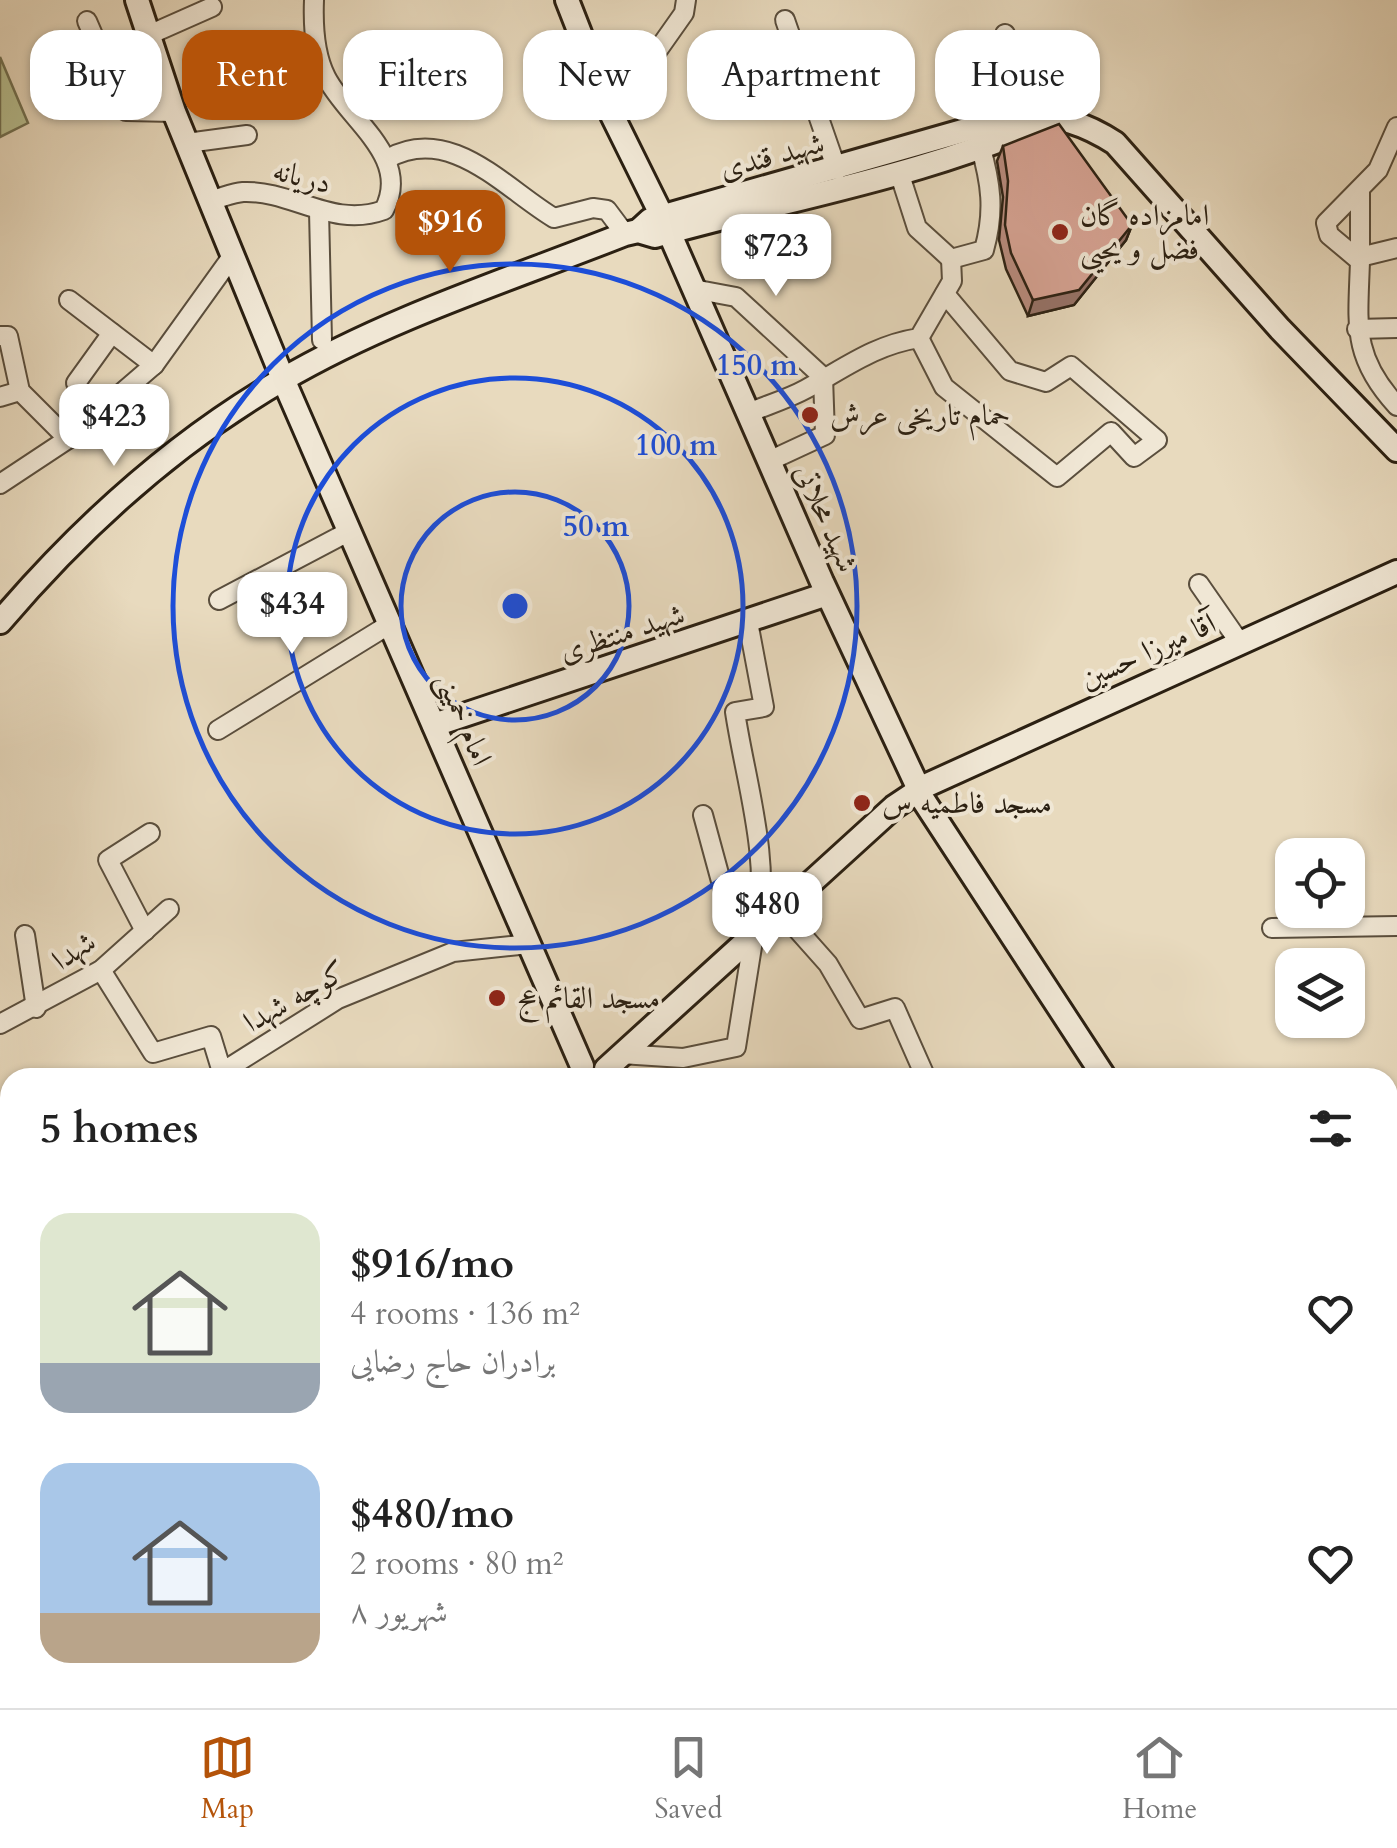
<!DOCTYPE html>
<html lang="en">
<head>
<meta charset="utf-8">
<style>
  body { margin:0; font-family:Cardo,Amiri,serif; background:#f2f2f2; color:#222; height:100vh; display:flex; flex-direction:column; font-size:38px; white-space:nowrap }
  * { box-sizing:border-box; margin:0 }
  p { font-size:32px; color:#767676 }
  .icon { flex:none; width:55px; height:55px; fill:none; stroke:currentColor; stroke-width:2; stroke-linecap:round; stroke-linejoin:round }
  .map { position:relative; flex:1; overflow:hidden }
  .panel { position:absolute; left:0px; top:1068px; width:1398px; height:642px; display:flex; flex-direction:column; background:#fff; border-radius:30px 30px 0 0; box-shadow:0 2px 8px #0004 }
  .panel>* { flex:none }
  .hud { position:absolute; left:30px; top:30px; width:1338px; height:90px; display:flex; gap:20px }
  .controls { position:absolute; left:1275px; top:838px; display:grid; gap:20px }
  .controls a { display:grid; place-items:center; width:90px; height:90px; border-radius:20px; background:#fff; box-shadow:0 2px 8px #0004; font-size:50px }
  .price { position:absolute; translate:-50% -85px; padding:0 22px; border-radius:20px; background:#fff; color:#222; font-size:32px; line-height:65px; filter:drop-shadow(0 2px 5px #0008) }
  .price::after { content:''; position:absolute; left:50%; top:60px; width:30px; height:22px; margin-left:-15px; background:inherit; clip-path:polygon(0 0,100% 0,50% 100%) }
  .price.active { background:#b45309; color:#fff }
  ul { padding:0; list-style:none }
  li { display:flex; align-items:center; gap:30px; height:250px; padding:0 40px }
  li span { display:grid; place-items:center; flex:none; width:280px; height:200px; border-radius:30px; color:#555 }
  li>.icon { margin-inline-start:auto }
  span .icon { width:120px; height:120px; fill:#fffc; stroke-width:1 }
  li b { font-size:42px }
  h2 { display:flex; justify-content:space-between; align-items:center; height:120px; padding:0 40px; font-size:42px }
  .pill { padding:0 35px; border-radius:30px; background:#fff; box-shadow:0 2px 8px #0004; font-size:35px; line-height:90px }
  .pill.active { background:#b45309; color:#fff }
  .tab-bar { display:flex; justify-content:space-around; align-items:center; height:140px; border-top:2px solid #e0e0e0; background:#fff; font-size:28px; color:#767676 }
  .tab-bar a { display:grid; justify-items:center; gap:5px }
  .tab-bar .active { color:#b45309 }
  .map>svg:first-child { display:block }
  .green { fill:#b7bf90; stroke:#717051; stroke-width:2.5 }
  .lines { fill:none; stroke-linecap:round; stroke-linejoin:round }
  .street-casing { stroke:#5a4e3d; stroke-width:22 }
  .secondary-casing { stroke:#2b2012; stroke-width:28 }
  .street { stroke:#f0e7d5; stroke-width:18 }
  .secondary { stroke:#f0e7d5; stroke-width:22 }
  .wall { fill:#b98c7f; stroke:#2b2012; stroke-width:2.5 }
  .shaded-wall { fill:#967268; stroke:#2b2012; stroke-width:2.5 }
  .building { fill:#d7a394; stroke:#2b2012; stroke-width:2.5 }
  .ring { fill:none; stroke:#1d4ed8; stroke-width:5 }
  .poi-dot { fill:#8f2418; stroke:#f0e7d5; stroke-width:4 }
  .labels { text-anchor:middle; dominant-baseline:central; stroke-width:8; stroke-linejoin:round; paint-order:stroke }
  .street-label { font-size:30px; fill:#2b2012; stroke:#f0e7d5 }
  .poi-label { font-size:30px; fill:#2b2012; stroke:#f0e7d5; text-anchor:start }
  .centre { fill:#1d4ed8; stroke:#f0e7d5; stroke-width:5 }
  .ring-label { font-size:30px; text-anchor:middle; font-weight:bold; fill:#1d4ed8; stroke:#f0e7d5; stroke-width:8; stroke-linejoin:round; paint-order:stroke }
</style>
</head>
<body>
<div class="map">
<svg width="1397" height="1708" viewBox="0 0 1397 1708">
  <rect width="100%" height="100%" fill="#e8dabe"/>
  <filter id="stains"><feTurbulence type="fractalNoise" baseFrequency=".002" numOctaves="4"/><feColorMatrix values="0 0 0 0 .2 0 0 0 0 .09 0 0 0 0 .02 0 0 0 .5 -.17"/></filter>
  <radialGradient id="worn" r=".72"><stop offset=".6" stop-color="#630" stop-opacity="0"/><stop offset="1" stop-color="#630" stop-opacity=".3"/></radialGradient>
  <polygon class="green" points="0,57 28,123 0,137"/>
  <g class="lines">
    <defs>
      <g id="street">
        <polyline points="785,20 837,170"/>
        <polyline points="87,21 126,111 174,112"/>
        <polyline points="151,34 212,7"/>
        <polyline points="1005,34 1022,114"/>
        <polyline points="64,68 101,53"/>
        <polyline points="612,115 684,13 686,0"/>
        <path d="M1397,127L1378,170L1326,223L1329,235L1360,261C1358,324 1351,356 1397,406"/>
        <polyline points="187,143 247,135"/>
        <path d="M387,159C450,123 504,188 554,218L593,208L607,210L625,234"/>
        <polyline points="899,172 917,228 951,259"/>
        <polyline points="1360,190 1360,261"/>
        <path d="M211,200C221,198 232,193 243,192C293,190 332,229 384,210C412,157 348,120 326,77C314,54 313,25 314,0"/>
        <polyline points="319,211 322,340"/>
        <polyline points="1360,257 1397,248"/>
        <path d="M951,259L984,250C995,211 991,183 980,145"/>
        <polyline points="693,289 736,297 823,377 825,435 769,461"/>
        <polyline points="69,300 154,365"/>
        <polyline points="1357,329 1397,328"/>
        <polyline points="0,336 8,336 20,391 68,439"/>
        <polyline points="919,338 944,387 1057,477 1111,432 1134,457 1157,440 1071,366 1046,382 1010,371 945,294"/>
        <polyline points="76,383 112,333"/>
        <polyline points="0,397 20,391"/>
        <path d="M748,413C767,405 788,399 806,389C845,368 874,345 919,338L952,281L951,259"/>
        <polyline points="0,484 68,439 154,365 233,255"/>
        <polyline points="1199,584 1240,643"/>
        <polyline points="219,600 350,531"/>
        <path d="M748,622L764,707L735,712C746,784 771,858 757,931"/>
        <polyline points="218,730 390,624"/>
        <polyline points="780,910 828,964 860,1019 895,1008 926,1078"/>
        <polyline points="1272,928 1397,926"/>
        <polyline points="145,931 108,860 150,833"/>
        <polyline points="25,935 36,1008"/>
        <polyline points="101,970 153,1053 211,1036 222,1072 338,999 453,952 529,944"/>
        <polyline points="0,1024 101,970 169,909"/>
        <polyline points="621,1054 683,1058 736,1047 754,934 743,908 728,907 703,815"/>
        <polyline points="1388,1262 1392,1349 1388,1357"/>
        <polyline points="0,1387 10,1394"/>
        <polyline points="1388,1524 1397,1540"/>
        <polyline points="833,1700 835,1708"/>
        <polyline points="1207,1700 1211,1708"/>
        <polyline points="1390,1704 1397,1702"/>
        <polyline points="272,1708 283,1700"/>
      </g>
      <g id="secondary">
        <polyline points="137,0 174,112 283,379 582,1066"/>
        <polyline points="567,0 612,115 662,216 822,582 916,783"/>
        <path d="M638,231L650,220L1022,114C1059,116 1084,123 1115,143L1280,329L1397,450"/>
        <path d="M0,622C81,527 173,443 282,380C388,318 511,279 625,234L638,231L655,236C788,198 931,176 1056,116"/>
        <polyline points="434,725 827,594"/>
        <polyline points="925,786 1397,572"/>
        <polyline points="922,798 1105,1078"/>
        <polyline points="606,1069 894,807 912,795"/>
        <polyline points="1388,1288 1397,1289"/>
        <polyline points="0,1648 10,1639"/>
        <polyline points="657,1700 659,1708"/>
        <polyline points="933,1708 937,1700"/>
      </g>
    </defs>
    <use href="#street" class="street-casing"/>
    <use href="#secondary" class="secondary-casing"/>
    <use href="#street" class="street"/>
    <use href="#secondary" class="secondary"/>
  </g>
  <polygon class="wall" points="1003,146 1132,225 1126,240 1074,305 1028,316 1006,269 999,240 1003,197 997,161"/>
  <polygon class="shaded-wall" points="1132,225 1126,240 1074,305 1028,316 1033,300"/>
  <polygon class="building" points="1059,124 1132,225 1079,290 1033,300 1011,253 1005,225 1008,181 1003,146"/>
  <g class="ring">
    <circle cx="515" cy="606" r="114"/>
    <circle cx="515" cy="606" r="228"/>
    <circle cx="515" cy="606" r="342"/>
  </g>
  <g class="poi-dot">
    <circle cx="1060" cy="232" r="10"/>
    <circle cx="810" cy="415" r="10"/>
    <circle cx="862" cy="803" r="10"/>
    <circle cx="497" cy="998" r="10"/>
  </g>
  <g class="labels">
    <g class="street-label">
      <text transform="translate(772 156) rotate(-15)">شهید قندی</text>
      <text transform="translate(302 177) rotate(14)">دریانه</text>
      <text transform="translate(826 518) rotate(66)">شهید محلاتی</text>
      <text transform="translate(622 633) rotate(-18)">شهید منتظری</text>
      <text transform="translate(1148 651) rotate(-24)">آقا میرزا حسین</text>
      <text transform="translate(464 719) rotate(67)">امام خمینی</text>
      <text transform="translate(74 951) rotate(-34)">شهدا</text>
      <text transform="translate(295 997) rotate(-30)">کوچه شهدا</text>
    </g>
    <g class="poi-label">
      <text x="1080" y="215">امامزاده گان<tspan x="1080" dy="34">فضل و یحیی</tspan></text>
      <text x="830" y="415">حمام تاریخی عرش</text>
      <text x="882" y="803">مسجد فاطمیه س</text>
      <text x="517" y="998">مسجد القائم عج</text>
    </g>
  </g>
  <circle cx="515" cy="606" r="15" class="centre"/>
  <g class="ring-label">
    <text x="757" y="375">150 m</text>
    <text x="676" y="455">100 m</text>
    <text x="596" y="536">50 m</text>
  </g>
  <rect width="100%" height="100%" filter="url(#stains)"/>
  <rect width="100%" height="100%" fill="url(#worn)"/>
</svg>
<div class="controls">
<a><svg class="icon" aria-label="locate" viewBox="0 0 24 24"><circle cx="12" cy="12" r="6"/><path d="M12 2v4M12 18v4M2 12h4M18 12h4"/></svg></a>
<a><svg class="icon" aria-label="layers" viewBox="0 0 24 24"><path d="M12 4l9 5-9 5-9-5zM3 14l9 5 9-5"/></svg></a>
</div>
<b class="price active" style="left:450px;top:275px">$916</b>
<b class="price" style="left:776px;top:299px">$723</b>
<b class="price" style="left:114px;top:469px">$423</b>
<b class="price" style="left:292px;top:657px">$434</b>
<b class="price" style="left:767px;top:957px">$480</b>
<div class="hud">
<a class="pill">Buy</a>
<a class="pill active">Rent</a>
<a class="pill">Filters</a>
<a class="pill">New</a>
<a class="pill">Apartment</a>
<a class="pill">House</a>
</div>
<section class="panel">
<h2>5 homes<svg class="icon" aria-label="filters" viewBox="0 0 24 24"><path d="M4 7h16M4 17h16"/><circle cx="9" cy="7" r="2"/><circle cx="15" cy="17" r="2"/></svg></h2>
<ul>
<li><span style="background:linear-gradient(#dfe7d0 75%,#9aa5b1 0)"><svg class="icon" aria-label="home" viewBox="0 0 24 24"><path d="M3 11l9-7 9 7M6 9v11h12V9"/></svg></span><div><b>$916/mo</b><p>4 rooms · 136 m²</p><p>برادران حاج رضایی</p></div><svg class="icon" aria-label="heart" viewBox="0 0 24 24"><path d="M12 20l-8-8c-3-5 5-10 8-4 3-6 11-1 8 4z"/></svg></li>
<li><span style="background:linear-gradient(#a9c7e8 75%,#b9a48a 0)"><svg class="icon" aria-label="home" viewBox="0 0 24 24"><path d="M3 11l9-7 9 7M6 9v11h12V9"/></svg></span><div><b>$480/mo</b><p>2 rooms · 80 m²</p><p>۸ شهریور</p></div><svg class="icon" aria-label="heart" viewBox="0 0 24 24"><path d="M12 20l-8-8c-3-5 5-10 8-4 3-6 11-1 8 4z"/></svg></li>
</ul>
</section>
</div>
<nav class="tab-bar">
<a class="active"><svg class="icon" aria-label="map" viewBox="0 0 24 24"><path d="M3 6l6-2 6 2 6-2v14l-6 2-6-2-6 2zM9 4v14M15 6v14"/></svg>Map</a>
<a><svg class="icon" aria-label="saved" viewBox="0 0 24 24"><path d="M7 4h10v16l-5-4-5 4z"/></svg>Saved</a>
<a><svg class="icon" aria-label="home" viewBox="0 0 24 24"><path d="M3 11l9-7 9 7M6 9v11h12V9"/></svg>Home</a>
</nav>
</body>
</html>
